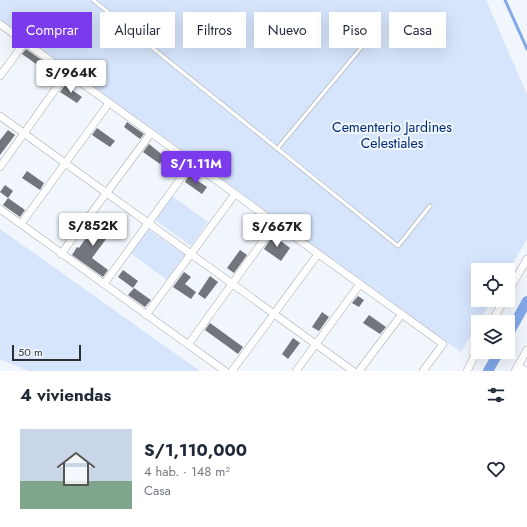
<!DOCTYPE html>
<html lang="es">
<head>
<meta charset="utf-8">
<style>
  body { margin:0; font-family:Jost,sans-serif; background:#f6f6f7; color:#1f2937; height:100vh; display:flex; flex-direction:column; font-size:15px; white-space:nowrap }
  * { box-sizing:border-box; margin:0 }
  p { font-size:13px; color:#747a83 }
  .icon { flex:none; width:22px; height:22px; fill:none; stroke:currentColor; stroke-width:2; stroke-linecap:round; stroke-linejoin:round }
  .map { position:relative; height:371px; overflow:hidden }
  .details { display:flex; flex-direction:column; background:#fff; flex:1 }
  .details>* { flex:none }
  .top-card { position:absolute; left:12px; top:12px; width:503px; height:36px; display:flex; gap:8px }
  .controls { position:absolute; left:471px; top:263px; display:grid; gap:8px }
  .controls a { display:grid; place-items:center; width:44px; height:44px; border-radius:0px; background:#fff; box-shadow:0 4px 16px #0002; font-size:20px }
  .scale { position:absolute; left:12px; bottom:10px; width:69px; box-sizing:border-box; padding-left:4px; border:2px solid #2e2f32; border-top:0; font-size:11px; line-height:14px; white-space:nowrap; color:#2e2f32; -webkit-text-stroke:3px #f1f6fd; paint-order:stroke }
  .price { position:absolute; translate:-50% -34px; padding:0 9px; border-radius:4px; background:#fff; color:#222; font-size:13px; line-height:26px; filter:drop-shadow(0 1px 2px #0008) }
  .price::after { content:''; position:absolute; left:50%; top:24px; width:12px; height:9px; margin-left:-6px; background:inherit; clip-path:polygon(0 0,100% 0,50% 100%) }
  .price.on { background:#7c3aed; color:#fff }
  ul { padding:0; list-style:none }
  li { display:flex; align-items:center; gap:12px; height:100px; padding:0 20px }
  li+li { border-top:1px solid #e0e1e3 }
  li span { display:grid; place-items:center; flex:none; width:112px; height:80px; border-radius:0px; color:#555 }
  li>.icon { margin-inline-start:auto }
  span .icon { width:48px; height:48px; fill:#fffc; stroke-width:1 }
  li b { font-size:17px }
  h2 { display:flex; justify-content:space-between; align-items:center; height:48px; padding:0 20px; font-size:17px }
  .chip { padding:0 14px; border-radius:0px; background:#fff; box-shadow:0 4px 16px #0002; font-size:14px; line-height:36px }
  .chip.on { background:#7c3aed; color:#fff }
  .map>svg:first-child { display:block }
  .green { fill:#d6e5fc }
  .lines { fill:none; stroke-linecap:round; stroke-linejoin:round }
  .stream { stroke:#82a8e7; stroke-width:3 }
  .canal { stroke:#82a8e7; stroke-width:10 }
  .building { fill:#72757b }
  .service-casing { stroke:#a7abb1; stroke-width:4.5 }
  .minor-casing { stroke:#a7abb1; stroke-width:8 }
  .service { stroke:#fff; stroke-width:3.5 }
  .minor { stroke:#fff; stroke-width:7 }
  .labels { text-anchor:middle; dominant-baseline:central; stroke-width:4; stroke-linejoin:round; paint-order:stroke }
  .park-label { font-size:14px; fill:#002b72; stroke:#f1f6fd }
</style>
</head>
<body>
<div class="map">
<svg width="527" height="371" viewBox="0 0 527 371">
  <rect width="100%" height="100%" fill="#f1f6fd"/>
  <g class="green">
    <polygon points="0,0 486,0 527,94 527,239 508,272 508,270 478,270 478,300 492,300 461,352 0,19"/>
    <polygon points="172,196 208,222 191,246 155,220"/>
    <polygon points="0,229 200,371 28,371 0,359"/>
    <polygon points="148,229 185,255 167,280 130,253"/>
  </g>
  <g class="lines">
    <polyline class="stream" points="505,0 527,49"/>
    <g class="canal">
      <polyline points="508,335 527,301"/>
      <polyline points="488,371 499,352"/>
    </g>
  </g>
  <g class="building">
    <polygon points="26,49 43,61 39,66 22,54"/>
    <polygon points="65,85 82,97 77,103 60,92"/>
    <polygon points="127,122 144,134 140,139 124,127"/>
    <polygon points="97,128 115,141 110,147 92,135"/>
    <polygon points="8,130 15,135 0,155 0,140"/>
    <polygon points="149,144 165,157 160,164 143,152"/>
    <polygon points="169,152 185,164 182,169 165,157"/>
    <polygon points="27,171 44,183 40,190 22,178"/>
    <polygon points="189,175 207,187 202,194 185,182"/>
    <polygon points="5,185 13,191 8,198 0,192"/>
    <polygon points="8,198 25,210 20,217 3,205"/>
    <polygon points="94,218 112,231 92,258 108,270 103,277 72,255 77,247 79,248 93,228 89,225"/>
    <polygon points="120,226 127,231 121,238 114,234"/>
    <polygon points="273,235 290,248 281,261 264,249"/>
    <polygon points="240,250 247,255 234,273 227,268"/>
    <polygon points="123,270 138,281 133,288 118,277"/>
    <polygon points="184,272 191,277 185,284 196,292 191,299 173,287"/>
    <polygon points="210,276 218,282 205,299 198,294"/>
    <polygon points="134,288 151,300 145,307 128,295"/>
    <polygon points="358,296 364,300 359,307 352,303"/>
    <polygon points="322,312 329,317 319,331 312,327"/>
    <polygon points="369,315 386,327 380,334 363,323"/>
    <polygon points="210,323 243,347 238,354 205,330"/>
    <polygon points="293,338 300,343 288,359 282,354"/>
  </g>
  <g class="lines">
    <defs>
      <g id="service">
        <polyline points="93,0 398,246 430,206"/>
        <polyline points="277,149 365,43"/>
      </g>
      <g id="minor">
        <polyline points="0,24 443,344 423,371"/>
        <polyline points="0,76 25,42"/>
        <polyline points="0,116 353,371"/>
        <polyline points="0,167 67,73"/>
        <polyline points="0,209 225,371"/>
        <polyline points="21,224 109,103"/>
        <polyline points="61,254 151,133"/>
        <polyline points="104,284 192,163"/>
        <polyline points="508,292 527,259"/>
        <polyline points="146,315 235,194"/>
        <polyline points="492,322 504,300"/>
        <polyline points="188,345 276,223"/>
        <polyline points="518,366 526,371"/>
        <polyline points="232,371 318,254"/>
        <polyline points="296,371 360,284"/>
        <polyline points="359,371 402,314"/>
        <polyline points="467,371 478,349"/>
        <polyline points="515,371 527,350"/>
      </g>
    </defs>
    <use href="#service" class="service-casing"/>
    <use href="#minor" class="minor-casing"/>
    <use href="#service" class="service"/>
    <use href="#minor" class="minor"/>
  </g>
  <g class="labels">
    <g class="park-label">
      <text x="392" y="127">Cementerio Jardines<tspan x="392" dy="16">Celestiales</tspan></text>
    </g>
  </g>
</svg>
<div class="controls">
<a><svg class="icon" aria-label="locate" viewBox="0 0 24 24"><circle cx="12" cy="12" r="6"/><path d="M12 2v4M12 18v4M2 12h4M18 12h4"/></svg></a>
<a><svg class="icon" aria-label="layers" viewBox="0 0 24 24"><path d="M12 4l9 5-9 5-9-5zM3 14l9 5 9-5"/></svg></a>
</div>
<div class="scale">50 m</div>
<b class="price" style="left:71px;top:94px">S/964K</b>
<b class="price on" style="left:196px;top:185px">S/1.11M</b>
<b class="price" style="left:93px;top:247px">S/852K</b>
<b class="price" style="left:277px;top:248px">S/667K</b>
<div class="top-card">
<a class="chip on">Comprar</a>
<a class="chip">Alquilar</a>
<a class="chip">Filtros</a>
<a class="chip">Nuevo</a>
<a class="chip">Piso</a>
<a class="chip">Casa</a>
</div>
</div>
<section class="details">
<h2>4 viviendas<svg class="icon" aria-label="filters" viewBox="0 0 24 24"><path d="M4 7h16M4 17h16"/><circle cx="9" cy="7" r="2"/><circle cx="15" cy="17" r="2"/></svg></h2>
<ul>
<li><span style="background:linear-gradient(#c9d6e8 65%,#7fa58c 0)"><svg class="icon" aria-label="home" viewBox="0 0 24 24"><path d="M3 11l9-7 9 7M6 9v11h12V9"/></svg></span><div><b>S/1,110,000</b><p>4 hab. · 148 m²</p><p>Casa</p></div><svg class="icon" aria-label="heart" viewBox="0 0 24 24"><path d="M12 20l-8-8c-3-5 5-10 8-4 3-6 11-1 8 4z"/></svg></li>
</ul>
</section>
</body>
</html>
